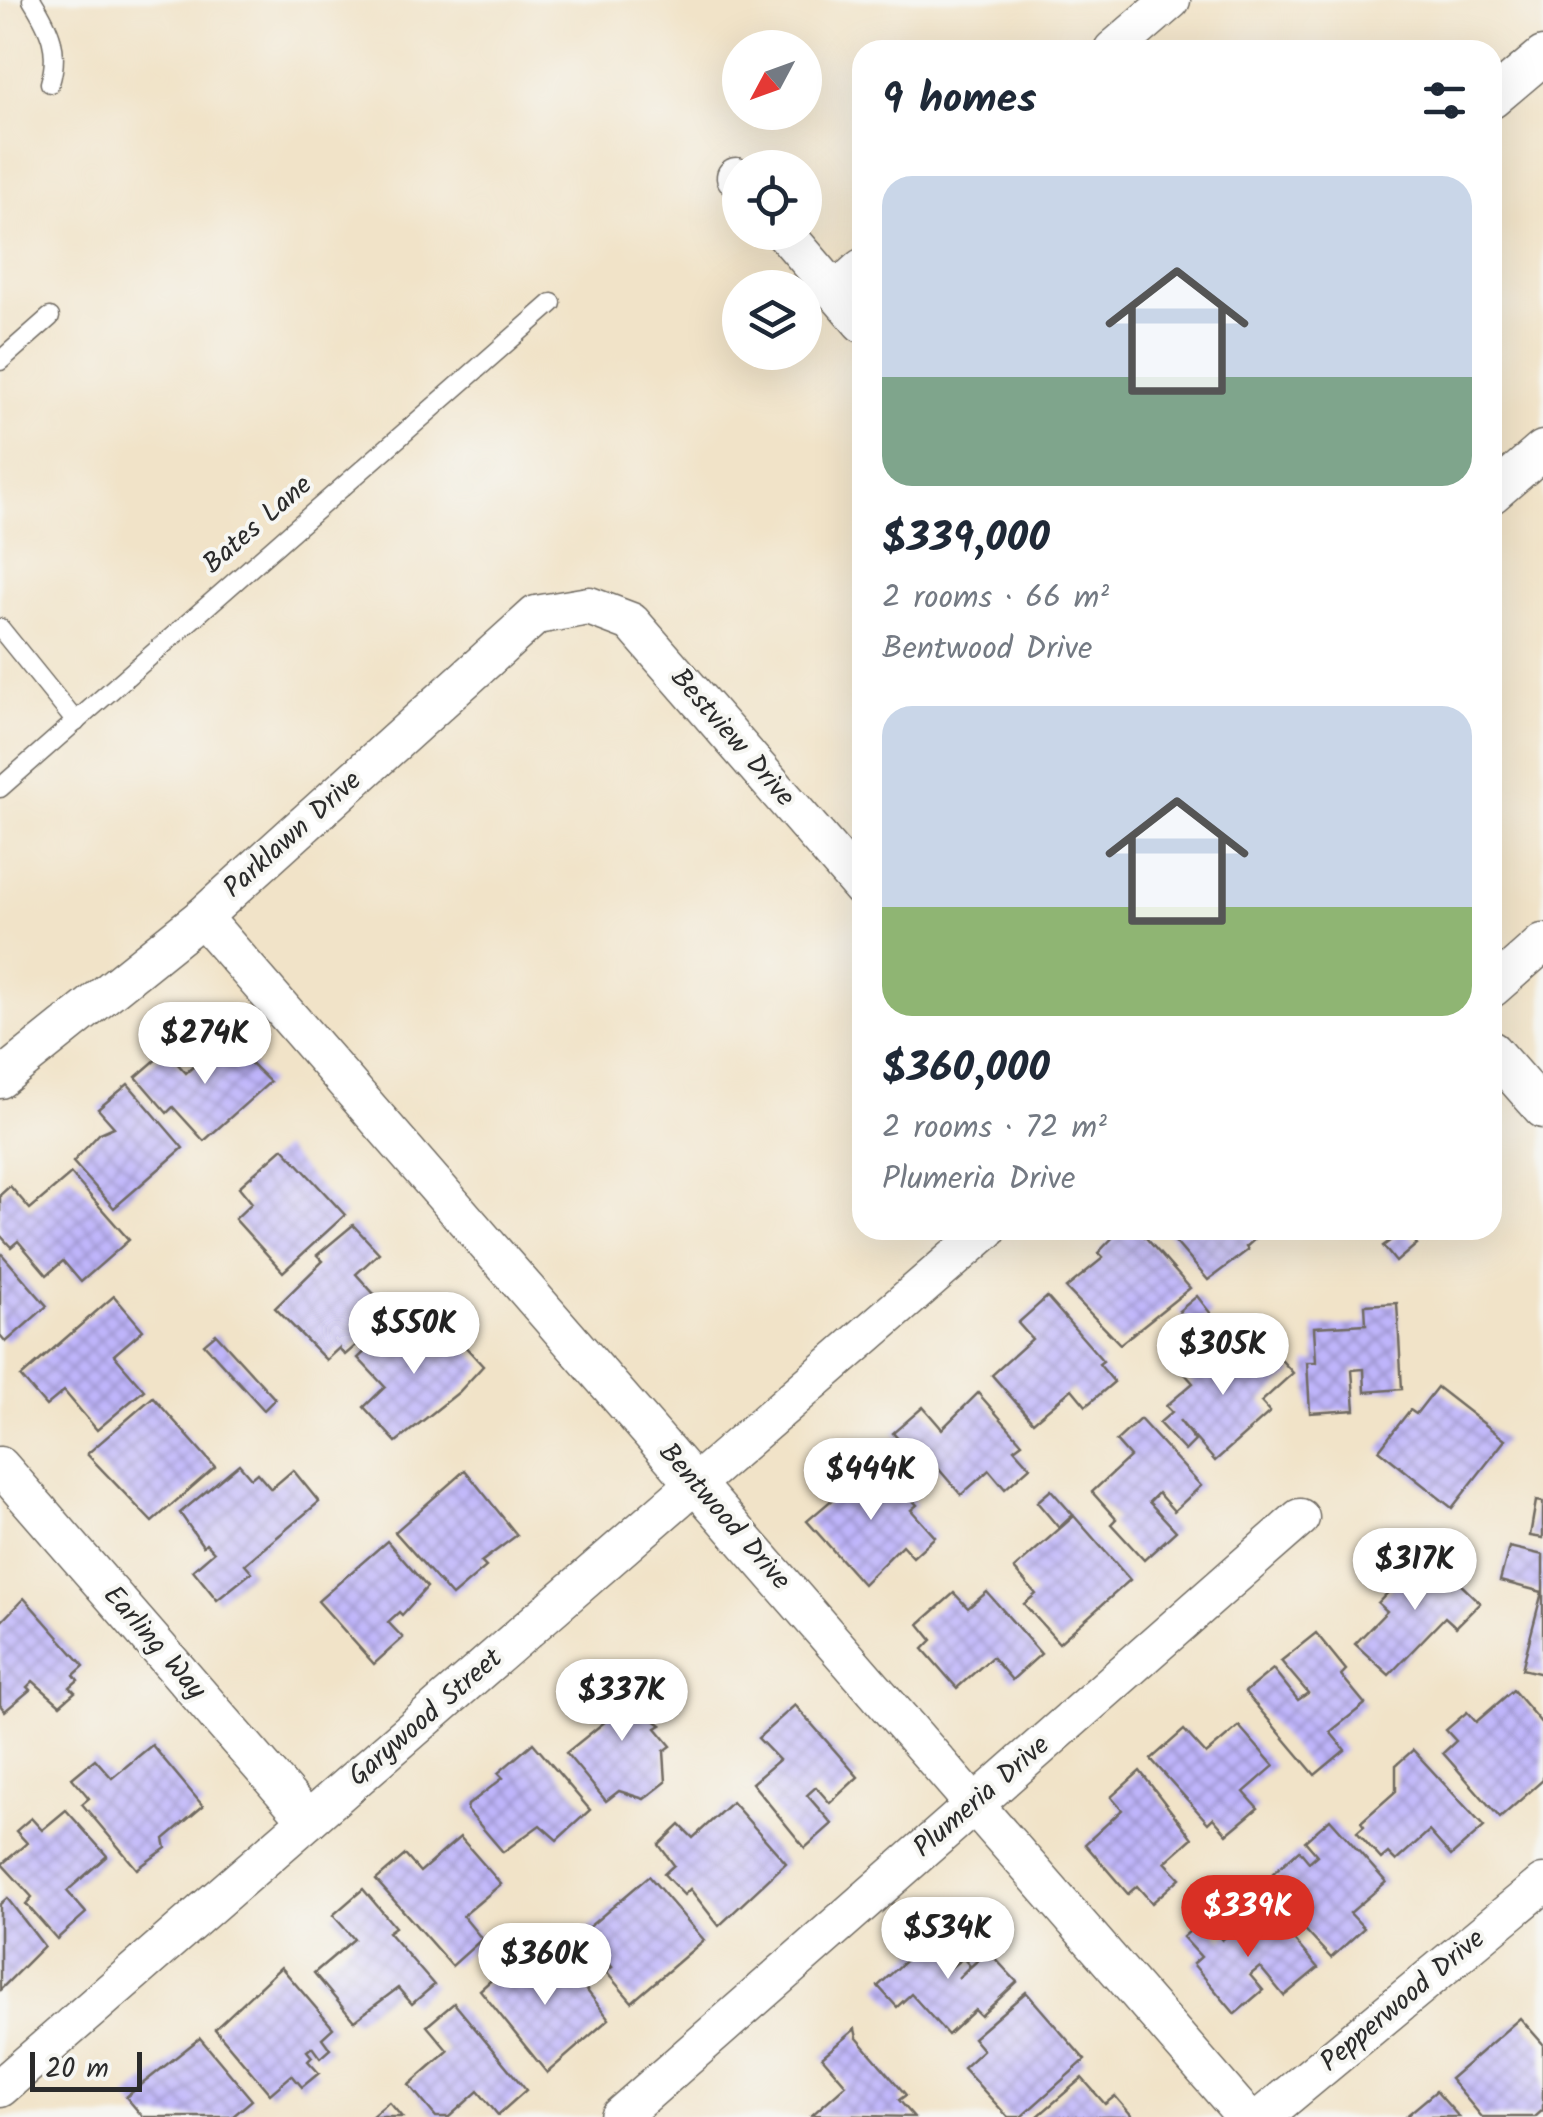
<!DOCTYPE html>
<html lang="en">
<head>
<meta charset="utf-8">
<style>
  body { margin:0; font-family:Kalam,sans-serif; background:#f6f6f7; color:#1f2937; height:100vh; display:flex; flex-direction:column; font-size:38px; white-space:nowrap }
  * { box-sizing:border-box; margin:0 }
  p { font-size:32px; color:#747a83 }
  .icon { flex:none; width:55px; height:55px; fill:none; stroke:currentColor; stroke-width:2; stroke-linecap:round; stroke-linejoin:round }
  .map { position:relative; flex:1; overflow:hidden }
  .details { position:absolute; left:852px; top:40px; width:650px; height:1200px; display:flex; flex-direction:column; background:#fff; border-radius:30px; box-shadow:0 10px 40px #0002 }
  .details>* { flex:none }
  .needle { width:65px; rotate:229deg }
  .fabs { position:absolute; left:722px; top:30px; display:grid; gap:20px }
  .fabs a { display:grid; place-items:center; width:100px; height:100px; border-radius:50%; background:#fff; box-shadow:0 10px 40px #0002; font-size:50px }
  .scale { position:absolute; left:30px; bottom:25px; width:112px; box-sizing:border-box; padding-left:10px; border:5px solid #2b2b2b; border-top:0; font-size:28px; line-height:35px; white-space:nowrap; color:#2b2b2b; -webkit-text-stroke:8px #f6f6f2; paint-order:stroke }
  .price { position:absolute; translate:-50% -85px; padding:0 22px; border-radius:35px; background:#fff; color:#222; font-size:32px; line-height:65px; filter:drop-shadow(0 2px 5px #0008) }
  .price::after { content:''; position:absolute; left:50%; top:60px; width:30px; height:22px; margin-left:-15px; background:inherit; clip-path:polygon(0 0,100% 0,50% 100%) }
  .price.selected { background:#d93025; color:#fff }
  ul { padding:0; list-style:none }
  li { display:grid; align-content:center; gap:20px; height:530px; padding:0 30px }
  li span { display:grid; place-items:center; height:310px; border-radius:30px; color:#555 }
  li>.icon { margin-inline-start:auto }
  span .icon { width:180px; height:180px; fill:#fffc; stroke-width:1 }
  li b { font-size:42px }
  h2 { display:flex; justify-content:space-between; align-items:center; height:120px; padding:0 30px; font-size:42px }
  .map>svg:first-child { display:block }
  .building { fill:url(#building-cross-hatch) }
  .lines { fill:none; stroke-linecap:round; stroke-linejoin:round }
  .service-casing { stroke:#706b62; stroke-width:21 }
  .minor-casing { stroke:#706b62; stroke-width:41 }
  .service { stroke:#fff; stroke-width:18 }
  .minor { stroke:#fff; stroke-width:38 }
  .labels { text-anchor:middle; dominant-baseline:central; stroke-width:8; stroke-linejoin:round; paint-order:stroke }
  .street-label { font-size:28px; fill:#2b2b2b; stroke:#f6f6f2 }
</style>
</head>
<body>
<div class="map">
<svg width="1543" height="2117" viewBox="0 0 1543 2117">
  <defs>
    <pattern id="building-cross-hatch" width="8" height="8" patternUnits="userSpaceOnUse" patternTransform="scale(2.5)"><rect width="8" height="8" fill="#bfb5fb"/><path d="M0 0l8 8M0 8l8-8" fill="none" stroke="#9b93cb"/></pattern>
  </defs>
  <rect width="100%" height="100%" fill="#f6f6f2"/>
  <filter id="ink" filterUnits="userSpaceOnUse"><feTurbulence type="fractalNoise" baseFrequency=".01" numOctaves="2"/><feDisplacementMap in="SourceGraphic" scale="20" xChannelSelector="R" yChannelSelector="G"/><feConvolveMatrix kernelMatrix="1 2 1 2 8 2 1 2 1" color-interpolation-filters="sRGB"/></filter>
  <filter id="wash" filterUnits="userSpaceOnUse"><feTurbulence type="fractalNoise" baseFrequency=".0048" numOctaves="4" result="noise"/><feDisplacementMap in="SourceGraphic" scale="40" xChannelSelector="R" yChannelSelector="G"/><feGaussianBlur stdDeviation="2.25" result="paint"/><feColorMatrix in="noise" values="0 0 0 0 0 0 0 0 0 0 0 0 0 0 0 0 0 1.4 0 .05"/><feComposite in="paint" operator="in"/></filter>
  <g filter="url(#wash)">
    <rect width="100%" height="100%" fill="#f1e3c8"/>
    <g id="blocks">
      <g class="building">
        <polygon points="225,1038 270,1082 204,1141 173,1107 167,1113 136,1077 166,1051 186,1073"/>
        <polygon points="128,1084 183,1148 114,1208 73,1162 100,1133 114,1127 98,1109"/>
        <polygon points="283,1148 345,1215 283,1272 235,1219 252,1203 239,1187"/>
        <polygon points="71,1174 129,1240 81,1282 63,1261 47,1275 18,1241 11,1247 0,1235 0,1195 10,1186 30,1209"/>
        <polygon points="353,1225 379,1253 356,1274 392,1314 345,1355 339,1348 326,1360 275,1308 323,1261 317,1255"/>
        <polygon points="1120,1230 1139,1230 1190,1288 1120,1344 1066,1288 1103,1258 1098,1253"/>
        <polygon points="1165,1230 1265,1230 1246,1247 1248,1250 1208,1280"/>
        <polygon points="1405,1230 1417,1244 1396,1262 1383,1246"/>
        <polygon points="0,1252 47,1306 6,1342 0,1335"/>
        <polygon points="114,1296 143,1330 114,1355 144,1390 97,1430 64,1391 46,1406 21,1377"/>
        <polygon points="1197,1296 1211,1314 1194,1328 1179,1311"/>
        <polygon points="1047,1297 1103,1361 1099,1364 1114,1382 1086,1406 1072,1389 1033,1422 992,1375 1032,1339 1018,1323"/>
        <polygon points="1397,1303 1402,1389 1365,1392 1364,1369 1352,1370 1355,1410 1310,1413 1307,1362 1316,1362 1314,1327 1366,1324 1365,1305"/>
        <polygon points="404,1316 432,1342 429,1345 439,1356 461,1342 483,1366 459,1392 396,1442 364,1407 385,1387 358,1358"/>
        <polygon points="216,1334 275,1399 264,1410 204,1344"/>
        <polygon points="1263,1340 1293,1373 1261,1402 1270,1412 1215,1461 1179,1420 1195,1441 1185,1451 1159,1423 1172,1412 1166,1406 1193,1383 1178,1366 1204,1343 1228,1371"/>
        <polygon points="1437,1387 1505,1440 1452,1508 1379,1450 1410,1410 1416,1414"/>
        <polygon points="978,1393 1022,1443 1014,1449 1030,1467 1005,1489 989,1470 961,1495 931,1460 923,1467 893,1433 923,1407 942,1429"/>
        <polygon points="153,1397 215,1467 152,1522 87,1454"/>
        <polygon points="1140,1419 1201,1486 1174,1511 1158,1493 1149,1502 1176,1531 1144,1560 1111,1524 1116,1519 1092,1492 1130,1457 1116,1441"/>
        <polygon points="876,1462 917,1505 911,1510 935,1537 913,1557 902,1545 863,1584 807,1521"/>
        <polygon points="239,1464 251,1478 257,1473 271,1489 293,1470 319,1502 245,1564 252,1572 217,1600 193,1570 214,1552 206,1543 203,1546 180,1513"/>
        <polygon points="465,1470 517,1535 481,1562 486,1567 452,1596 395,1532"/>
        <polygon points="1051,1490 1073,1515 1059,1528 1037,1502"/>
        <polygon points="1536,1501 1543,1502 1543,1538 1530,1536"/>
        <polygon points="1074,1516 1130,1580 1059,1643 1024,1604 1036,1594 1014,1569"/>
        <polygon points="387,1541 427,1587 402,1615 399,1612 388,1622 403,1638 374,1664 318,1601"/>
        <polygon points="1509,1547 1543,1555 1543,1674 1522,1669 1542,1592 1500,1581"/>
        <polygon points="1427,1552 1480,1603 1456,1627 1445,1617 1389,1675 1355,1644 1387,1611 1378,1603"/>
        <polygon points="987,1592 1041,1654 1012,1680 992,1657 957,1688 923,1649 932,1640 919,1624 954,1593 968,1608"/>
        <polygon points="24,1598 84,1666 74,1675 78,1680 70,1687 75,1692 60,1705 33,1681 27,1687 30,1690 5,1711 0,1705 0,1623"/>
        <polygon points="1316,1633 1346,1670 1341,1675 1365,1704 1330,1732 1345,1750 1315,1775 1245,1692 1273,1669 1298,1700 1308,1693 1281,1661"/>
        <polygon points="619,1670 648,1705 642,1711 661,1725 656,1728 671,1746 664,1751 666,1782 644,1799 619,1791 606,1801 566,1753 607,1720 587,1696"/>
        <polygon points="1513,1690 1543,1725 1543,1780 1500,1818 1443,1753 1456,1741 1446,1730 1467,1712 1476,1722"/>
        <polygon points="795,1705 858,1777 830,1803 816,1787 807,1795 832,1824 805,1848 752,1783 779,1760 758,1738"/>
        <polygon points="1239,1726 1274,1766 1244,1792 1258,1808 1227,1834 1213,1818 1208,1823 1151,1759 1184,1730 1206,1754"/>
        <polygon points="533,1743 590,1810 557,1840 540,1825 503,1852 467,1810 468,1805 503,1778 498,1773"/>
        <polygon points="152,1745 203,1806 164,1839 166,1848 137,1869 82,1804 89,1798 72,1778 95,1759 112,1778"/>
        <polygon points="1413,1750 1484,1827 1451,1856 1429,1831 1396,1861 1388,1853 1381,1859 1357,1832 1364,1826 1361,1822 1396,1791 1396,1765"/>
        <polygon points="1140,1771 1192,1838 1165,1862 1180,1878 1152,1903 1137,1886 1128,1894 1085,1844 1122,1810 1111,1797"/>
        <polygon points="732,1802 786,1863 719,1926 690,1889 684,1895 664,1874 674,1865 659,1845 680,1825 693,1838"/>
        <polygon points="66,1810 107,1856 67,1891 86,1913 57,1939 26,1904 32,1897 2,1864 27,1843 16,1831 31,1818 42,1830"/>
        <polygon points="1330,1819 1386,1882 1350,1913 1364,1928 1331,1958 1298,1922 1304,1916 1279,1889 1284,1885 1273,1873 1299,1850 1309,1862 1317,1855 1305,1841"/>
        <polygon points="460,1837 501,1884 463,1916 482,1939 452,1966 376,1880 405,1855 420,1872"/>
        <polygon points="649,1876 704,1940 632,2002 606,1972 612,1967 582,1933"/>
        <polygon points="363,1889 395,1927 388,1932 434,1985 412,2004 398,1988 354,2021 314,1973 354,1939 333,1915"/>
        <polygon points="7,1898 44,1946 0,1990 0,1904"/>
        <polygon points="1257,1910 1281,1937 1287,1932 1318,1968 1284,1996 1260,1967 1250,1975 1263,1990 1235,2014 1193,1964 1201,1957 1183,1937 1204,1919 1222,1940"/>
        <polygon points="942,1927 966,1954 950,1968 963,1958 970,1966 958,1978 988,1951 1017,1982 981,2016 975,2010 948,2035 911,1994 897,2007 878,1986"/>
        <polygon points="558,1953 609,2019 547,2073 480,1990 521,1954 536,1971"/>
        <polygon points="281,1967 333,2028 322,2038 330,2049 320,2058 312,2047 307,2051 312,2057 308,2061 319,2073 302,2087 292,2075 270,2094 215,2029"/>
        <polygon points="1026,1992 1085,2060 1021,2117 1008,2117 963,2068 983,2050 973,2038"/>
        <polygon points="454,2003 526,2090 498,2115 478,2091 449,2117 436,2117 409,2085 448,2051 427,2026"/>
        <polygon points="1520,2018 1543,2044 1543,2110 1535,2117 1482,2117 1450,2079"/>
        <polygon points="855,2029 857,2038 906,2095 899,2100 914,2117 812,2115 846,2085 822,2057"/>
        <polygon points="200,2038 252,2100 232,2117 143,2117 126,2097"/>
        <polygon points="1082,2078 1105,2104 1115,2096 1133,2117 1037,2117"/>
        <polygon points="1436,2091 1459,2117 1405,2117"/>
        <polygon points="389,2102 402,2117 371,2117"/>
      </g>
    </g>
  </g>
  <g filter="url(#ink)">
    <use href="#blocks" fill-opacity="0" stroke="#706b62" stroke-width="2.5"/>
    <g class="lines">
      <defs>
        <g id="service">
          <path d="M32,0C50,29 60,50 50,83"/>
          <polyline points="0,361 50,317"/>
          <polyline points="0,628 76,722"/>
          <polyline points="0,788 552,303"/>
        </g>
        <g id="minor">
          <polyline points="1113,50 1171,0"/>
          <polyline points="1492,99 1543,56"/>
          <polyline points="736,177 740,182"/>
          <polyline points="784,232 862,323"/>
          <polyline points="835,292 862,268"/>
          <polyline points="1492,494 1543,450"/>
          <polyline points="202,917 1246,2117"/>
          <polyline points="1492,988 1543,943"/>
          <polyline points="1492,1051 1543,1109"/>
          <polyline points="0,1079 202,917 536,615 589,606 631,622 862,888"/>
          <polyline points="0,1466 308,1820"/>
          <polyline points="0,2088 987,1230"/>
          <polyline points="619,2117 1300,1518"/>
          <polyline points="1262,2117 1543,1884"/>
        </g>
      </defs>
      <use href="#service" class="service-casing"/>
      <use href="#minor" class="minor-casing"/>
      <use href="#service" class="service"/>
      <use href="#minor" class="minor"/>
    </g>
  </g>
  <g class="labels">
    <g class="street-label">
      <text transform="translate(258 525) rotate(-41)">Bates Lane</text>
      <text transform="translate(732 738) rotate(49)">Bestview Drive</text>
      <text transform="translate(293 835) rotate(-42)">Parklawn Drive</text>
      <text transform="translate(724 1517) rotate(49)">Bentwood Drive</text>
      <text transform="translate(154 1643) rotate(49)">Earling Way</text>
      <text transform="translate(426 1718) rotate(-41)">Garywood Street</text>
      <text transform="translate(982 1797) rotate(-41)">Plumeria Drive</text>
      <text transform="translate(1403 2001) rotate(-40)">Pepperwood Drive</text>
    </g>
  </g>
</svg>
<div class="fabs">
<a><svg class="needle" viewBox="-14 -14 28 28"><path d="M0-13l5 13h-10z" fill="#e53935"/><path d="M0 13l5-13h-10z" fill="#747a83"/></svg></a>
<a><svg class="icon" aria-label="locate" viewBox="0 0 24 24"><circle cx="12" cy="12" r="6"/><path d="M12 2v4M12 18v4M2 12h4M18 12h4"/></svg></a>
<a><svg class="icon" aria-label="layers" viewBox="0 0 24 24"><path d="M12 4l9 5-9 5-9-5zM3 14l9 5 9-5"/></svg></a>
</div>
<div class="scale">20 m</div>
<b class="price" style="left:205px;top:1087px">$274K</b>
<b class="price" style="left:414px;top:1377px">$550K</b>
<b class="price" style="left:1223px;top:1398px">$305K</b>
<b class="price" style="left:871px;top:1523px">$444K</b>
<b class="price" style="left:1415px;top:1613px">$317K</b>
<b class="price" style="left:622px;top:1744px">$337K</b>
<b class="price selected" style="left:1248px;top:1960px">$339K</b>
<b class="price" style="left:948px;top:1982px">$534K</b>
<b class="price" style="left:545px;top:2008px">$360K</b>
<section class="details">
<h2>9 homes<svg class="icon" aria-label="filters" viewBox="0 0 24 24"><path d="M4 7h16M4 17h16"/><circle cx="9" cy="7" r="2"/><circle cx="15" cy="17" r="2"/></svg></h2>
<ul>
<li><span style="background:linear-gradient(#c9d6e8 65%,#7fa58c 0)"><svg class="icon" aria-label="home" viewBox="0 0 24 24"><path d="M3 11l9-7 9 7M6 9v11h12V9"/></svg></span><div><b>$339,000</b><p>2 rooms · 66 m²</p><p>Bentwood Drive</p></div></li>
<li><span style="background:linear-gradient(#c9d6e8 65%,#8fb573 0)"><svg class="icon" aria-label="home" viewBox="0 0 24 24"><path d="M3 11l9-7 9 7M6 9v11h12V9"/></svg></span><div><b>$360,000</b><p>2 rooms · 72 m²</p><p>Plumeria Drive</p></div></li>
</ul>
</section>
</div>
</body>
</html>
